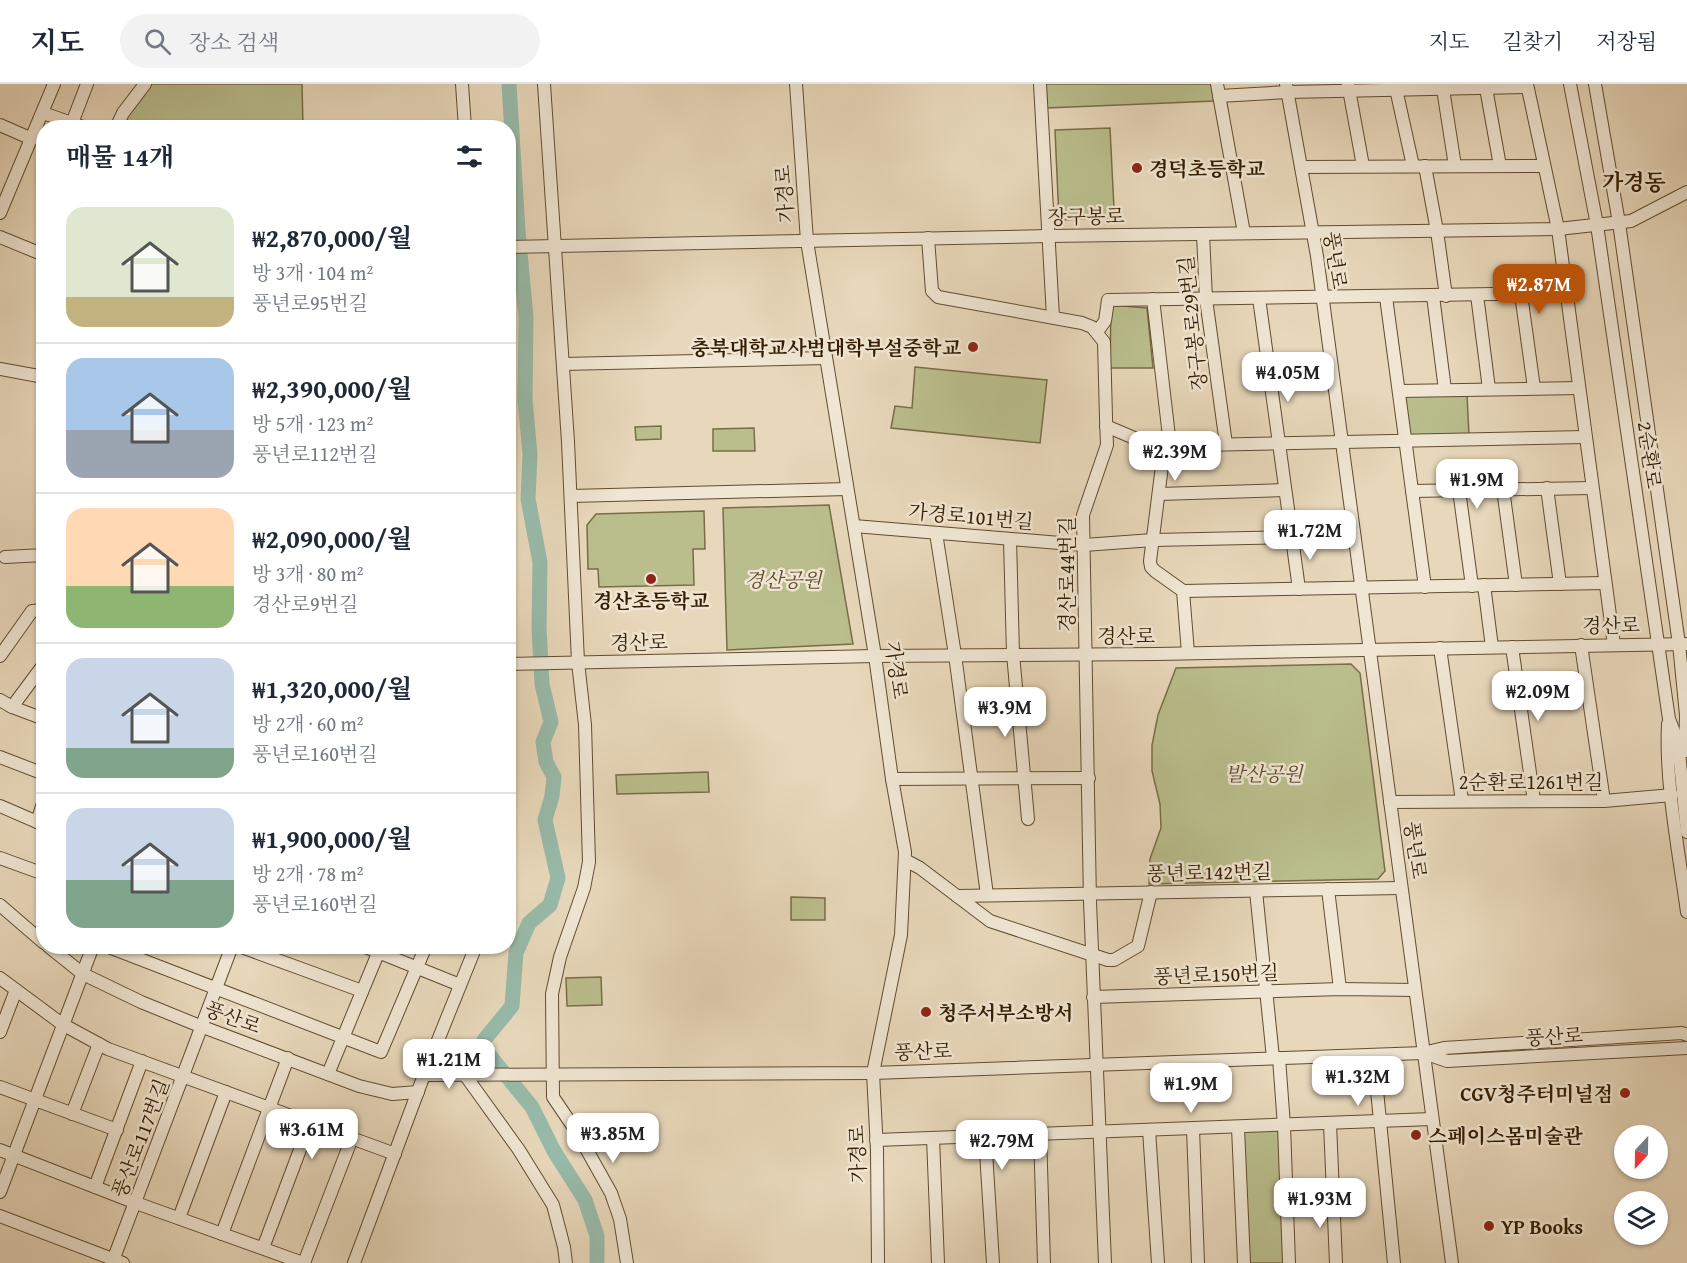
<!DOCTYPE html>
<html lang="ko">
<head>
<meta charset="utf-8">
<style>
  body { margin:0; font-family:"Gentium Book Plus","Noto Serif KR",serif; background:#f2f2f3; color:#1f2937; height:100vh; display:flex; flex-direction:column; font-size:22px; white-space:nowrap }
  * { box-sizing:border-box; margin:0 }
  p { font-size:20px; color:#747a83 }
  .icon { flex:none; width:33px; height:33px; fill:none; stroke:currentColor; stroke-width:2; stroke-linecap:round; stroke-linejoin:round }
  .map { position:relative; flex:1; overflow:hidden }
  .panel { position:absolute; left:36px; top:36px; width:480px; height:834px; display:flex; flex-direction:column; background:#fff; border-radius:24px; box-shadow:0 2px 4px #0004 }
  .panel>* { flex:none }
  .needle { width:39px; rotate:202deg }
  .buttons { position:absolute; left:1614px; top:1041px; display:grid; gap:12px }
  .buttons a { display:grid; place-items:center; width:54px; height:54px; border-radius:50%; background:#fff; box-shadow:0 2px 4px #0004; font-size:30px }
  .price { position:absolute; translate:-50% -51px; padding:0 14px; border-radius:12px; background:#fff; color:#222; font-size:20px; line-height:39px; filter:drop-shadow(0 2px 3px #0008) }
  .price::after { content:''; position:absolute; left:50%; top:36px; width:18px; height:14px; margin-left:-9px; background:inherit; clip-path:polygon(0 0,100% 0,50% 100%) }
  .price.current { background:#b45309; color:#fff }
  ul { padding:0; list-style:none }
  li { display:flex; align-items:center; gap:18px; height:150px; padding:0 30px }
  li+li { border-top:2px solid #e0e1e3 }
  li span { display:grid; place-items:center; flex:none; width:168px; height:120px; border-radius:18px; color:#555 }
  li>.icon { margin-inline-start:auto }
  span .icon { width:72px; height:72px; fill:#fffc; stroke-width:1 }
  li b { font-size:26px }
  h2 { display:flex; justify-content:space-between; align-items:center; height:72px; padding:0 30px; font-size:26px }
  header { display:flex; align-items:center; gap:36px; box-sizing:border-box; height:84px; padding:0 30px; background:#fff; border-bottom:2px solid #e0e1e3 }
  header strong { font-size:28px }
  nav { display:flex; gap:33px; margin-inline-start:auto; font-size:21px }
  .search { width:420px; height:54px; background:#f2f2f3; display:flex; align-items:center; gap:15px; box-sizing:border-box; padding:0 21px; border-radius:33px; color:#747a83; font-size:22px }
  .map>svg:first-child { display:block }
  .green { fill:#babe8d; stroke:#776e47; stroke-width:1.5 }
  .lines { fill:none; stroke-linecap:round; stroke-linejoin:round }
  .river { stroke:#98bbaa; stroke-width:15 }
  .minor-casing { stroke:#614c30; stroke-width:14 }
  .minor { stroke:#f0e6d3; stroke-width:12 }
  .poi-dot { fill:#8f2418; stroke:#f0e6d3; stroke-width:2 }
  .labels { text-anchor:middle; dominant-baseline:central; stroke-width:5; stroke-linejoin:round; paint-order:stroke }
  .poi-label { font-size:20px; font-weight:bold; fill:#341d01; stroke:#f0e6d3; text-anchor:start }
  .street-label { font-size:20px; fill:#341d01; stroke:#f0e6d3 }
  .park-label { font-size:20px; font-style:italic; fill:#5c4d2b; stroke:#f0e6d3 }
  .quarter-label { font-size:22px; font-weight:bold; fill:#341d01; stroke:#f0e6d3 }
</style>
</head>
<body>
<header>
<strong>지도</strong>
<div class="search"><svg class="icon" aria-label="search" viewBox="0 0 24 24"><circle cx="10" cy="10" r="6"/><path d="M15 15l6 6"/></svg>장소 검색</div>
<nav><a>지도</a><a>길찾기</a><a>저장됨</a></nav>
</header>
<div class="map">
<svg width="1687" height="1179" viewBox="0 0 1687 1179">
  <rect width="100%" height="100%" fill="#e8d8bb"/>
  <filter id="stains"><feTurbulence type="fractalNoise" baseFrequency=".00333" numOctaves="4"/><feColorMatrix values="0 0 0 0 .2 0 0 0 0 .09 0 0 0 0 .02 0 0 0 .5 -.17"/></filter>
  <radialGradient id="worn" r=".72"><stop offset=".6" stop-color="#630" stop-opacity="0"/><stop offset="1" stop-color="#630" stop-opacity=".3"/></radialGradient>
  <g class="green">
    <polygon points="151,0 302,0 303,43 120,44 133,21"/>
    <polygon points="1046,0 1212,0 1215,17 1047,24"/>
    <polygon points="1110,44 1114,125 1111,125 1111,134 1059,136 1055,46"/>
    <polygon points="1111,221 1147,224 1153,284 1110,284"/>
    <polygon points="915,283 1047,296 1040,359 891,344 895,322 912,324"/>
    <polygon points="1404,311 1467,311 1469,351 1408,352"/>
    <polygon points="661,342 661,355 636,356 635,343"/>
    <polygon points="754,344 755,367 713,367 713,345"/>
    <polygon points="829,421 853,560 727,566 723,424"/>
    <polygon points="704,427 705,465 693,465 694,501 599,503 598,485 588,485 587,441 596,430"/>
    <polygon points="1351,580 1360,589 1385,787 1378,795 1149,800 1150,775 1161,744 1160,720 1152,687 1152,661 1158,631 1176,584"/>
    <polygon points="708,688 709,708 617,710 616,691"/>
    <polygon points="791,813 825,814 825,836 791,836"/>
    <polygon points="601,893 602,921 567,922 566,894"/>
    <polygon points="1280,1046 1285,1179 1249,1179 1242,1047"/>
  </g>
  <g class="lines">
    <polyline class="river" points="509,0 518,147 526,233 525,316 530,370 528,415 540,478 539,544 542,600 551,638 543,658 546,678 554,693 552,712 545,736 558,794 550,821 529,839 516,869 512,922 484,956 485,966 532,1023 554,1067 585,1116 597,1152 597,1179"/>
    <defs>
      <g id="minor">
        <polyline points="462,0 465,44"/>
        <polyline points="544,0 568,358 578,578 585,641 589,778 584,804 560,873 552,910 553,1013 578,1050 611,1109 620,1135 627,1179"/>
        <polyline points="796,0 807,157 875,572 892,695 905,768 901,851 873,989 877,1066 878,1179"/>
        <polyline points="1040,0 1053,233"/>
        <polyline points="1217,0 1244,149"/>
        <polyline points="1286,0 1317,172 1452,1179"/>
        <polyline points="1348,0 1363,82"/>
        <polyline points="1527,0 1558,145 1614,561"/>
        <polyline points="1570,0 1597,141 1669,635 1678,658 1687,748"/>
        <polyline points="1595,0 1619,139 1679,560 1686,631 1685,667"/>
        <polyline points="1486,4 1500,82"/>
        <polyline points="1396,5 1413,82"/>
        <polyline points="1443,5 1455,82"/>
        <polyline points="1219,12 1288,8 1527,3"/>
        <polyline points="43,29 86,44"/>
        <polyline points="72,39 87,0"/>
        <polyline points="0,41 32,55"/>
        <polyline points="116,44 123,29 145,0"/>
        <polyline points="1425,82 1437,147 1446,212"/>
        <polyline points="1301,83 1544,82"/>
        <polyline points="0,129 54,0"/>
        <polyline points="1203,150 1206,215 1226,360"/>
        <polyline points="0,153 44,171"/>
        <polyline points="928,154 932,207 938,213 1082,239 1092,243 1104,258 1106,334 1107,361 1083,431 1090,818 1105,1179"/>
        <polyline points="508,163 1049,152 1558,145 1631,137 1687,108"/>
        <polyline points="1521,210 1534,304"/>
        <polyline points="1477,211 1489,305"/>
        <polyline points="1433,212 1445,306"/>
        <polyline points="1386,213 1425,503"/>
        <polyline points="1259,214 1299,505"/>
        <polyline points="1153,215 1170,361 1163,374 1150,477 1151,483 1155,487 1183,507 1188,569"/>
        <polyline points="1097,248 1105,237 1108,216 1566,209"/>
        <polyline points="563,280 826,274"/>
        <polyline points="0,285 44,293"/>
        <polyline points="1399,307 1579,304"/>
        <polyline points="1106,342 1153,362 1585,353"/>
        <polyline points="1547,404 1560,500"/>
        <polyline points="1503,405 1516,501"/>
        <polyline points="1459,406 1472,502"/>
        <polyline points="1412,407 1592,404"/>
        <polyline points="1159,410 1285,406"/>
        <polyline points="571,412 847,405"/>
        <polyline points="854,442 1084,461 1153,456 1292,453"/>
        <polyline points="936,449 955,571 987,811"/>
        <polyline points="1010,455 1013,570 1028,735"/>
        <polyline points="5,473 44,471"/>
        <polyline points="1484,501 1492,563"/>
        <polyline points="1183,507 1605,499"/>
        <polyline points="1581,561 1604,717"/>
        <polyline points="1512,563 1534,717"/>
        <polyline points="1440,564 1462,717"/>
        <polyline points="0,572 32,527 44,526"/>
        <polyline points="508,580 875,572 1157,570 1687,560"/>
        <polyline points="0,616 12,623 44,635"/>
        <polyline points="12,623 44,580"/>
        <path d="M1668,640C1665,699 1679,769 1687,828"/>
        <polyline points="0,673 44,690"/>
        <polyline points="892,695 1089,694"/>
        <polyline points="1390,718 1604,717 1672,711"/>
        <polyline points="0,722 44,741"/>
        <polyline points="37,738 44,716"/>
        <polyline points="0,774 44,790"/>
        <polyline points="905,776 920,784 957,812 1401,804"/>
        <polyline points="1328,805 1340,905"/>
        <polyline points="1256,807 1273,974"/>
        <polyline points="957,812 990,837 1108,876 1114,876 1138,862 1151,808"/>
        <polyline points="0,821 44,859"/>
        <polyline points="48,862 83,890 141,918 195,940 359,1002 392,1010 418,1008"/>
        <polyline points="106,862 381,968 426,862"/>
        <polyline points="239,862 362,907"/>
        <polyline points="363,862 460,901"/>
        <polyline points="0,894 62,940 108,965 395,1070"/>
        <polyline points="1093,913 1340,905 1415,906"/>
        <polyline points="0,948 16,906"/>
        <polyline points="1424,969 1447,977 1687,964"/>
        <polyline points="1279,974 1284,1042 1289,1179"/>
        <polyline points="1375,986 1394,1179"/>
        <polyline points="328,990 381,862"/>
        <polyline points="424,991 873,989 1423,969 1444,964 1682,949 1687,951"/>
        <polyline points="465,991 519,1066 553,1121 564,1163 566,1179"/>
        <polyline points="0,1003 117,1046"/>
        <polyline points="72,1030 99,960"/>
        <polyline points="1330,1040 1336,1179"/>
        <polyline points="1238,1044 1244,1179"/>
        <polyline points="1193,1045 1198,1179"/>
        <polyline points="1149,1046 1158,1179"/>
        <polyline points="1040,1050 1044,1179"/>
        <polyline points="985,1052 993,1179"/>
        <polyline points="933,1054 938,1179"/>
        <polyline points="876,1056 1432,1035"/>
        <polyline points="0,1066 136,1119 303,1179"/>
        <polyline points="95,1103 142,977"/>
        <polyline points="0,1108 93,862"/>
        <polyline points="0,1132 123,1179"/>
        <polyline points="179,1134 226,1008"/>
        <polyline points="222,1150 288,974"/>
        <polyline points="263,1164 310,1039"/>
        <polyline points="112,1179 232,862"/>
        <polyline points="304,1179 352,1054"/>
        <polyline points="354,1179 424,991 476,862"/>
      </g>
    </defs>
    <use href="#minor" class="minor-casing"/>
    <use href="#minor" class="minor"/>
  </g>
  <g class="poi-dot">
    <circle cx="1137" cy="84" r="6"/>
    <circle cx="973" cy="263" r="6"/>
    <circle cx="651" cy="495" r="6"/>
    <circle cx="926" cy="928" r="6"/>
    <circle cx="1625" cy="1009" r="6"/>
    <circle cx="1416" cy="1051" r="6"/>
    <circle cx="1489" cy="1142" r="6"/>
  </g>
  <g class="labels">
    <g class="poi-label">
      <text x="1149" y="84">경덕초등학교</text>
      <text x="961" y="263" text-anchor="end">충북대학교사범대학부설중학교</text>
      <text x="651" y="516" text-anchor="middle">경산초등학교</text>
      <text x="938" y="928">청주서부소방서</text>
      <text x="1613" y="1009" text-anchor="end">CGV청주터미널점</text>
      <text x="1428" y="1051">스페이스몸미술관</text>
      <text x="1501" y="1142">YP Books</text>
    </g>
    <g class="street-label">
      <text transform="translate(784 110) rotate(-94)">가경로</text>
      <text transform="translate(1086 132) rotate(-1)">장구봉로</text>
      <text transform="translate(1336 176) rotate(81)">풍년로</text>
      <text transform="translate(1192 239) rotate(-96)">장구봉로29번길</text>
      <text transform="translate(1650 371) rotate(82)">2순환로</text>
      <text transform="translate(971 432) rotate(5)">가경로101번길</text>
      <text transform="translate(1066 490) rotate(-90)">경산로44번길</text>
      <text transform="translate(1611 541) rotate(-1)">경산로</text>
      <text x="1126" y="551">경산로</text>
      <text transform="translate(639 558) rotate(-1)">경산로</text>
      <text transform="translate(897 586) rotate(82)">가경로</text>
      <text x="1531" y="697">2순환로1261번길</text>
      <text transform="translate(1416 766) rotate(82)">풍년로</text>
      <text transform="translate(1209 788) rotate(-1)">풍년로142번길</text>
      <text transform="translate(1216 890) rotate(-2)">풍년로150번길</text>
      <text transform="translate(233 933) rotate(20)">풍산로</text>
      <text transform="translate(1554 952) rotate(-3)">풍산로</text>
      <text transform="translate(923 967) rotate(-2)">풍산로</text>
      <text transform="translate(140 1054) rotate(-69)">풍산로117번길</text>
      <text transform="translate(857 1070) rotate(-92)">가경로</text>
    </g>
    <g class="park-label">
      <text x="783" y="495">경산공원</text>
      <text x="1264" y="689">발산공원</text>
    </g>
    <g class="quarter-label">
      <text x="1634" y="98">가경동</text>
    </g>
  </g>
  <rect width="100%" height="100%" filter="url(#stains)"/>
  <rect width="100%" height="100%" fill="url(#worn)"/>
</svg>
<div class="buttons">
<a><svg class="needle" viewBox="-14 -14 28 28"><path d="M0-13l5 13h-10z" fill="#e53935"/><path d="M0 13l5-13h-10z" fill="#747a83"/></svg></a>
<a><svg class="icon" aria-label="layers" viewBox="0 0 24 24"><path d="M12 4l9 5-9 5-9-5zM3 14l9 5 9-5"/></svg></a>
</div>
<b class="price current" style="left:1539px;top:231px">₩2.87M</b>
<b class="price" style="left:1288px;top:319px">₩4.05M</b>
<b class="price" style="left:1175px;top:398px">₩2.39M</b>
<b class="price" style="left:1477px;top:426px">₩1.9M</b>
<b class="price" style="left:1310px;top:477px">₩1.72M</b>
<b class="price" style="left:1538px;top:638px">₩2.09M</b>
<b class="price" style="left:1005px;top:654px">₩3.9M</b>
<b class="price" style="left:449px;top:1006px">₩1.21M</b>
<b class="price" style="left:1358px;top:1023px">₩1.32M</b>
<b class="price" style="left:1191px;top:1030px">₩1.9M</b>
<b class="price" style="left:312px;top:1076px">₩3.61M</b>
<b class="price" style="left:613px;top:1080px">₩3.85M</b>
<b class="price" style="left:1002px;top:1087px">₩2.79M</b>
<b class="price" style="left:1320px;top:1145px">₩1.93M</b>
<section class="panel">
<h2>매물 14개<svg class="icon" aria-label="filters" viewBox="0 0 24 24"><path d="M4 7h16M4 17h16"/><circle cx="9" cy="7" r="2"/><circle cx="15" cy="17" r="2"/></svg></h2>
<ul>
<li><span style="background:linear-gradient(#dfe7d0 75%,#c2b280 0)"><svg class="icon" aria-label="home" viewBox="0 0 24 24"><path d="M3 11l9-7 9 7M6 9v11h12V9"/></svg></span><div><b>₩2,870,000/월</b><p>방 3개 · 104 m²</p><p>풍년로95번길</p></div></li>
<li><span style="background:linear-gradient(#a9c7e8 60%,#9aa5b1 0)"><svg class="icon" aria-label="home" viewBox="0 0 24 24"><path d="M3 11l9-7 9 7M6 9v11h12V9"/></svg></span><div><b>₩2,390,000/월</b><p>방 5개 · 123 m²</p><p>풍년로112번길</p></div></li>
<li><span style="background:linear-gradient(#ffd9b3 65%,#8fb573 0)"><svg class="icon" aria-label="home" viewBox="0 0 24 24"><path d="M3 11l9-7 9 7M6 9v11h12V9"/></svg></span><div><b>₩2,090,000/월</b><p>방 3개 · 80 m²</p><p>경산로9번길</p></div></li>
<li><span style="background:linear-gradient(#c9d6e8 75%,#7fa58c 0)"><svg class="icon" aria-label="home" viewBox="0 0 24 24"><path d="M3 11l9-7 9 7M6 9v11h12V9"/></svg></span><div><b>₩1,320,000/월</b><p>방 2개 · 60 m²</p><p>풍년로160번길</p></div></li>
<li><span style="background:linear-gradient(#c9d6e8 60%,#7fa58c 0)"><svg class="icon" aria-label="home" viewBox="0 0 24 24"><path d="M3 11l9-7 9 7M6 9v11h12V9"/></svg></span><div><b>₩1,900,000/월</b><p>방 2개 · 78 m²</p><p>풍년로160번길</p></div></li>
</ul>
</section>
</div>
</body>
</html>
